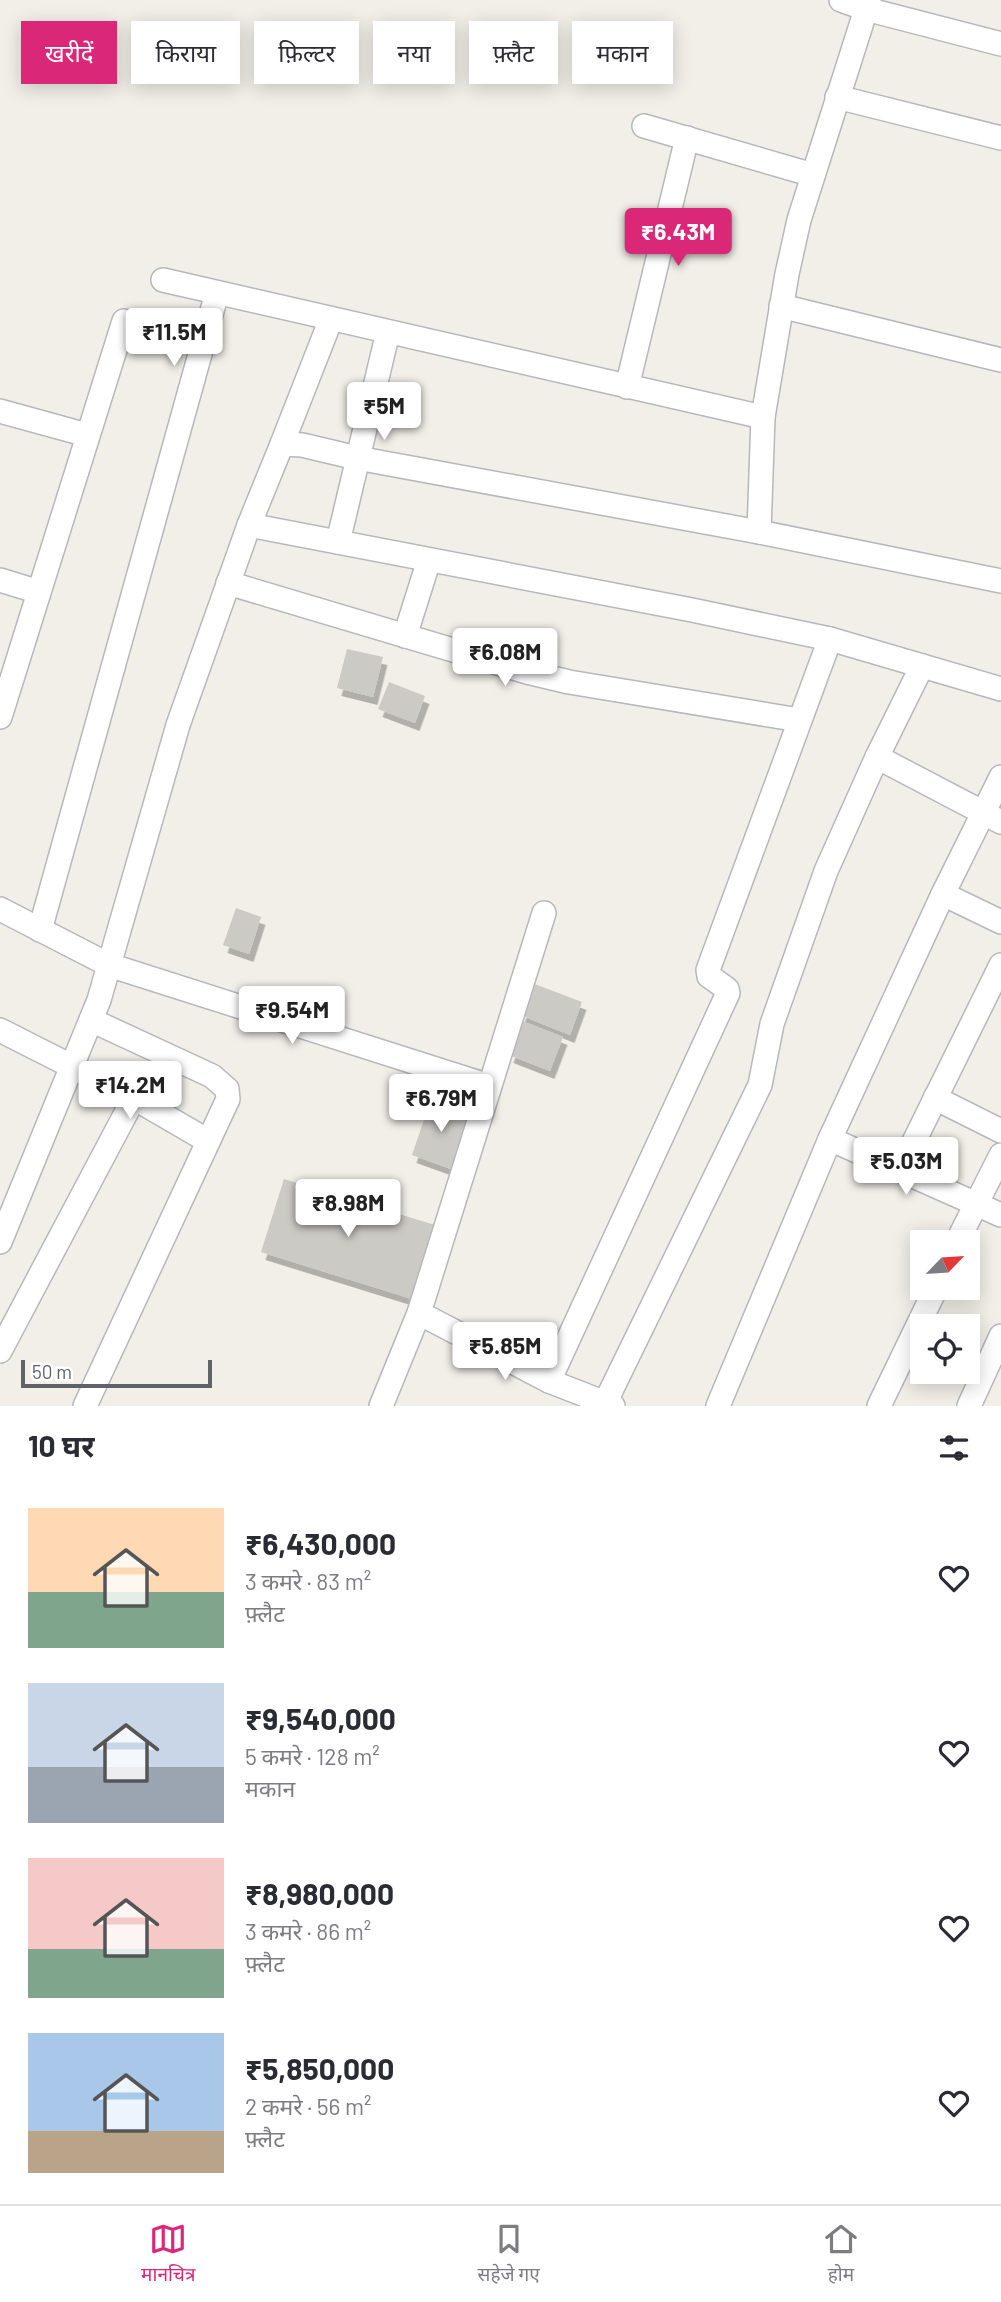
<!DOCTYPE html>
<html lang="hi">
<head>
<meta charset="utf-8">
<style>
  body { margin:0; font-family:Barlow,"Noto Sans Devanagari",sans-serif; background:#f2f2f3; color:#2b2b33; height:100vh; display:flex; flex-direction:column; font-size:26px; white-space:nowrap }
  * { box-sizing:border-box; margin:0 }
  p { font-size:23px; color:#7c7c81 }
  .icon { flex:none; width:38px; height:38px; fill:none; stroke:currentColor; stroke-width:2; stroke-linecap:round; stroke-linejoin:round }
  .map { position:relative; height:1406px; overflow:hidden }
  .drawer { display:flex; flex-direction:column; background:#fff; flex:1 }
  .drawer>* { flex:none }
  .guide { position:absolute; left:21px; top:21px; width:959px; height:63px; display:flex; gap:14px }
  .needle { width:46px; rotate:65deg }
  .buttons { position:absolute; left:910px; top:1230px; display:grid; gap:14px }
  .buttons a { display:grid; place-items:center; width:70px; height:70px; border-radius:0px; background:#fff; box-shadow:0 4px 18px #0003; font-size:35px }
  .scale { position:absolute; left:21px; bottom:18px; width:191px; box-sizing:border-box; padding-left:7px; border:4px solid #5f6368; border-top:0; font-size:19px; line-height:24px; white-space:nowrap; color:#5f6368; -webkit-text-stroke:5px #fff; paint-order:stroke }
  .price { position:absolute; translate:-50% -60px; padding:0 16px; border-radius:7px; background:#fff; color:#222; font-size:23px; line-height:46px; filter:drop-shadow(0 2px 4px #0008) }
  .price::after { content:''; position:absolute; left:50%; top:42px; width:21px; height:16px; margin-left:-10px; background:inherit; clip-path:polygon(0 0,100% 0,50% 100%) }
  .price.on { background:#db2777; color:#fff }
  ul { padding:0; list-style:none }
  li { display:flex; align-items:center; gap:21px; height:175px; padding:0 28px }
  li span { display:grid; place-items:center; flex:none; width:196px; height:140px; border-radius:0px; color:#555 }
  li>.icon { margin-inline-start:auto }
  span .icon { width:84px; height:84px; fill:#fffc; stroke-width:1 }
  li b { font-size:30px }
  h2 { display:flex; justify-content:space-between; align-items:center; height:84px; padding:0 28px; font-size:30px }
  .tag { padding:0 24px; border-radius:0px; background:#fff; box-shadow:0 4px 18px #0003; font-size:24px; line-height:63px }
  .tag.on { background:#db2777; color:#fff }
  .menu { display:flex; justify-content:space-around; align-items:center; height:98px; border-top:2px solid #e1e1e2; background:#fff; font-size:19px; color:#7c7c81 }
  .menu a { display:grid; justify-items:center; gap:4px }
  .menu .on { color:#db2777 }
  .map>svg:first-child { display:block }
  .building { fill:#cccac5; filter:url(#shadow) }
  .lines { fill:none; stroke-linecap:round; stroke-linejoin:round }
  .minor-casing { stroke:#b5b8bc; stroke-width:26 }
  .minor { stroke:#fff; stroke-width:23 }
</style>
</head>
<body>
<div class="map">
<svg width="1001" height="1406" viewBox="0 0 1001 1406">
  <defs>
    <filter id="shadow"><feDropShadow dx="4.5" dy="8" stdDeviation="0" flood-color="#0004"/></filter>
  </defs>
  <rect width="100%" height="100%" fill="#f1efe8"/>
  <g class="building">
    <polygon points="347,649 383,657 373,697 337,688"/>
    <polygon points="389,682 425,696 415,723 378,709"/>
    <polygon points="236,908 261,917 249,954 223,945"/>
    <polygon points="532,983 582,1002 570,1035 520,1015"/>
    <polygon points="522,1021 563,1037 550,1071 509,1055"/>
    <polygon points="431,1099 470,1112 451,1169 412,1155"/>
    <polygon points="284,1179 435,1225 412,1299 261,1252"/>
  </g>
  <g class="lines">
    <defs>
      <g id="minor">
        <polyline points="841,0 866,9 1001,44"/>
        <polyline points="837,97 1001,138"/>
        <polyline points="644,126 813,175"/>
        <polyline points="163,280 763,417"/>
        <polyline points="781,306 1001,360"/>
        <polyline points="627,387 687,138"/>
        <polyline points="0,411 87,435"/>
        <polyline points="282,444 331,319"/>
        <polyline points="249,525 692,610 830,639 1001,689"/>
        <polyline points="759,532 763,417 787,274 799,220 869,0"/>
        <polyline points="338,542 388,332"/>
        <polyline points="0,580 39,592"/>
        <polyline points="228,583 527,672 569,682 799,720"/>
        <polyline points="405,636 429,560"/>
        <polyline points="0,717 124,321"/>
        <polyline points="877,757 1001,822"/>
        <polyline points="943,894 1001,922"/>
        <polyline points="0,909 109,965 489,1086"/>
        <polyline points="40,930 217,293"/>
        <polyline points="0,1030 134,1098 208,1141"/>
        <polyline points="935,1098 1001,1131"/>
        <polyline points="830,1139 1001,1215"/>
        <polyline points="900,1170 1001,965"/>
        <polyline points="0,1242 99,1000 178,725 249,525 282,444 302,445 357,458 759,532 1001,581"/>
        <polyline points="957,1242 1001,1155"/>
        <polyline points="419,1313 549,1381 613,1406"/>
        <polyline points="0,1351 134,1098"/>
        <polyline points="549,1381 728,993 727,989 709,976 708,970 830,639"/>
        <polyline points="605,1403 760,1085 772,1024 826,871 877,757 922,666"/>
        <polyline points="85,1406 228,1099 227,1089 212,1076 91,1020"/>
        <polyline points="381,1406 419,1313 544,913"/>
        <polyline points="718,1406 830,1139 943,894 1001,777"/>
        <polyline points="879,1406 936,1288"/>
        <polyline points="969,1406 1001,1336"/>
      </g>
    </defs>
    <use href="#minor" class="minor-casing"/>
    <use href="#minor" class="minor"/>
  </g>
</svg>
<div class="buttons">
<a><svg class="needle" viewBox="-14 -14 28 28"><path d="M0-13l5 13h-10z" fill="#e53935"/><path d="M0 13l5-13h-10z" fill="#7c7c81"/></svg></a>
<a><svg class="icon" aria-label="locate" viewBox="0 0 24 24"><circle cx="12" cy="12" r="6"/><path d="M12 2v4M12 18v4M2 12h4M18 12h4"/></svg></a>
</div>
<div class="scale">50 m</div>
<b class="price on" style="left:678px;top:268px">₹6.43M</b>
<b class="price" style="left:174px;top:368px">₹11.5M</b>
<b class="price" style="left:384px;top:442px">₹5M</b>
<b class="price" style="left:505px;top:688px">₹6.08M</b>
<b class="price" style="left:292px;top:1046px">₹9.54M</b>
<b class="price" style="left:130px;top:1121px">₹14.2M</b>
<b class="price" style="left:441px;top:1134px">₹6.79M</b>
<b class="price" style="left:906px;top:1197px">₹5.03M</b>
<b class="price" style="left:348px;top:1239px">₹8.98M</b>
<b class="price" style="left:505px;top:1382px">₹5.85M</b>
<div class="guide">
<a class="tag on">खरीदें</a>
<a class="tag">किराया</a>
<a class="tag">फ़िल्टर</a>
<a class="tag">नया</a>
<a class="tag">फ़्लैट</a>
<a class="tag">मकान</a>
</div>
</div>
<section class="drawer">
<h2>10 घर<svg class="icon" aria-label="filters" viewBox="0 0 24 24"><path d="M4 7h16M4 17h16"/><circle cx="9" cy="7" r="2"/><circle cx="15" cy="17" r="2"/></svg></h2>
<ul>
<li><span style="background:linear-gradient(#ffd9b3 60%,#7fa58c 0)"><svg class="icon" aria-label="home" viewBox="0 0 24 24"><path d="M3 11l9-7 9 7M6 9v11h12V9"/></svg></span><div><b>₹6,430,000</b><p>3 कमरे · 83 m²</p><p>फ़्लैट</p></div><svg class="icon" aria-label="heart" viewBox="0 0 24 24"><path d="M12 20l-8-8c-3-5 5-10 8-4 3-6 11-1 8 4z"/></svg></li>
<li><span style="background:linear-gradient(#c9d6e8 60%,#9aa5b1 0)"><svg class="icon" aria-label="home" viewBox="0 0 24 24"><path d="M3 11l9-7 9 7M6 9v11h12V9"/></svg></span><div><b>₹9,540,000</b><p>5 कमरे · 128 m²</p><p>मकान</p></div><svg class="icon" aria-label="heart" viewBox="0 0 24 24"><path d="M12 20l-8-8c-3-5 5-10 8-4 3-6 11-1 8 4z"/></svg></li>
<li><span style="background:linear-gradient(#f6c9c9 65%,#7fa58c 0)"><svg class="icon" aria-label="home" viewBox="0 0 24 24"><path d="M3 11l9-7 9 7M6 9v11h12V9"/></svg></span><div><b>₹8,980,000</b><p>3 कमरे · 86 m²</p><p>फ़्लैट</p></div><svg class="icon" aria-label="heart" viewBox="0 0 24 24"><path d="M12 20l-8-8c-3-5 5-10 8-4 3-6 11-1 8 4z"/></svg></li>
<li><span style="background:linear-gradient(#a9c7e8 70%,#b9a48a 0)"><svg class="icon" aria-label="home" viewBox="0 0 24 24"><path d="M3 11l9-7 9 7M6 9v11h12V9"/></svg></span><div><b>₹5,850,000</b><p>2 कमरे · 56 m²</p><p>फ़्लैट</p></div><svg class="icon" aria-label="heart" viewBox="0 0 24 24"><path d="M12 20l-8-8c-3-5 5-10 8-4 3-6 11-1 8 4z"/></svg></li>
</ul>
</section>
<nav class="menu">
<a class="on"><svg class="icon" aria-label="map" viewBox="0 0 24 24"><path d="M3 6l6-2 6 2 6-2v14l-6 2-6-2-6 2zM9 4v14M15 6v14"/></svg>मानचित्र</a>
<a><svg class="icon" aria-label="saved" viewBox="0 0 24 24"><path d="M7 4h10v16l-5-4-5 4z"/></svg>सहेजे गए</a>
<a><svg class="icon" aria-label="home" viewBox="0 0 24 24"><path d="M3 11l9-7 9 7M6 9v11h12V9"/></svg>होम</a>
</nav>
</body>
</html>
